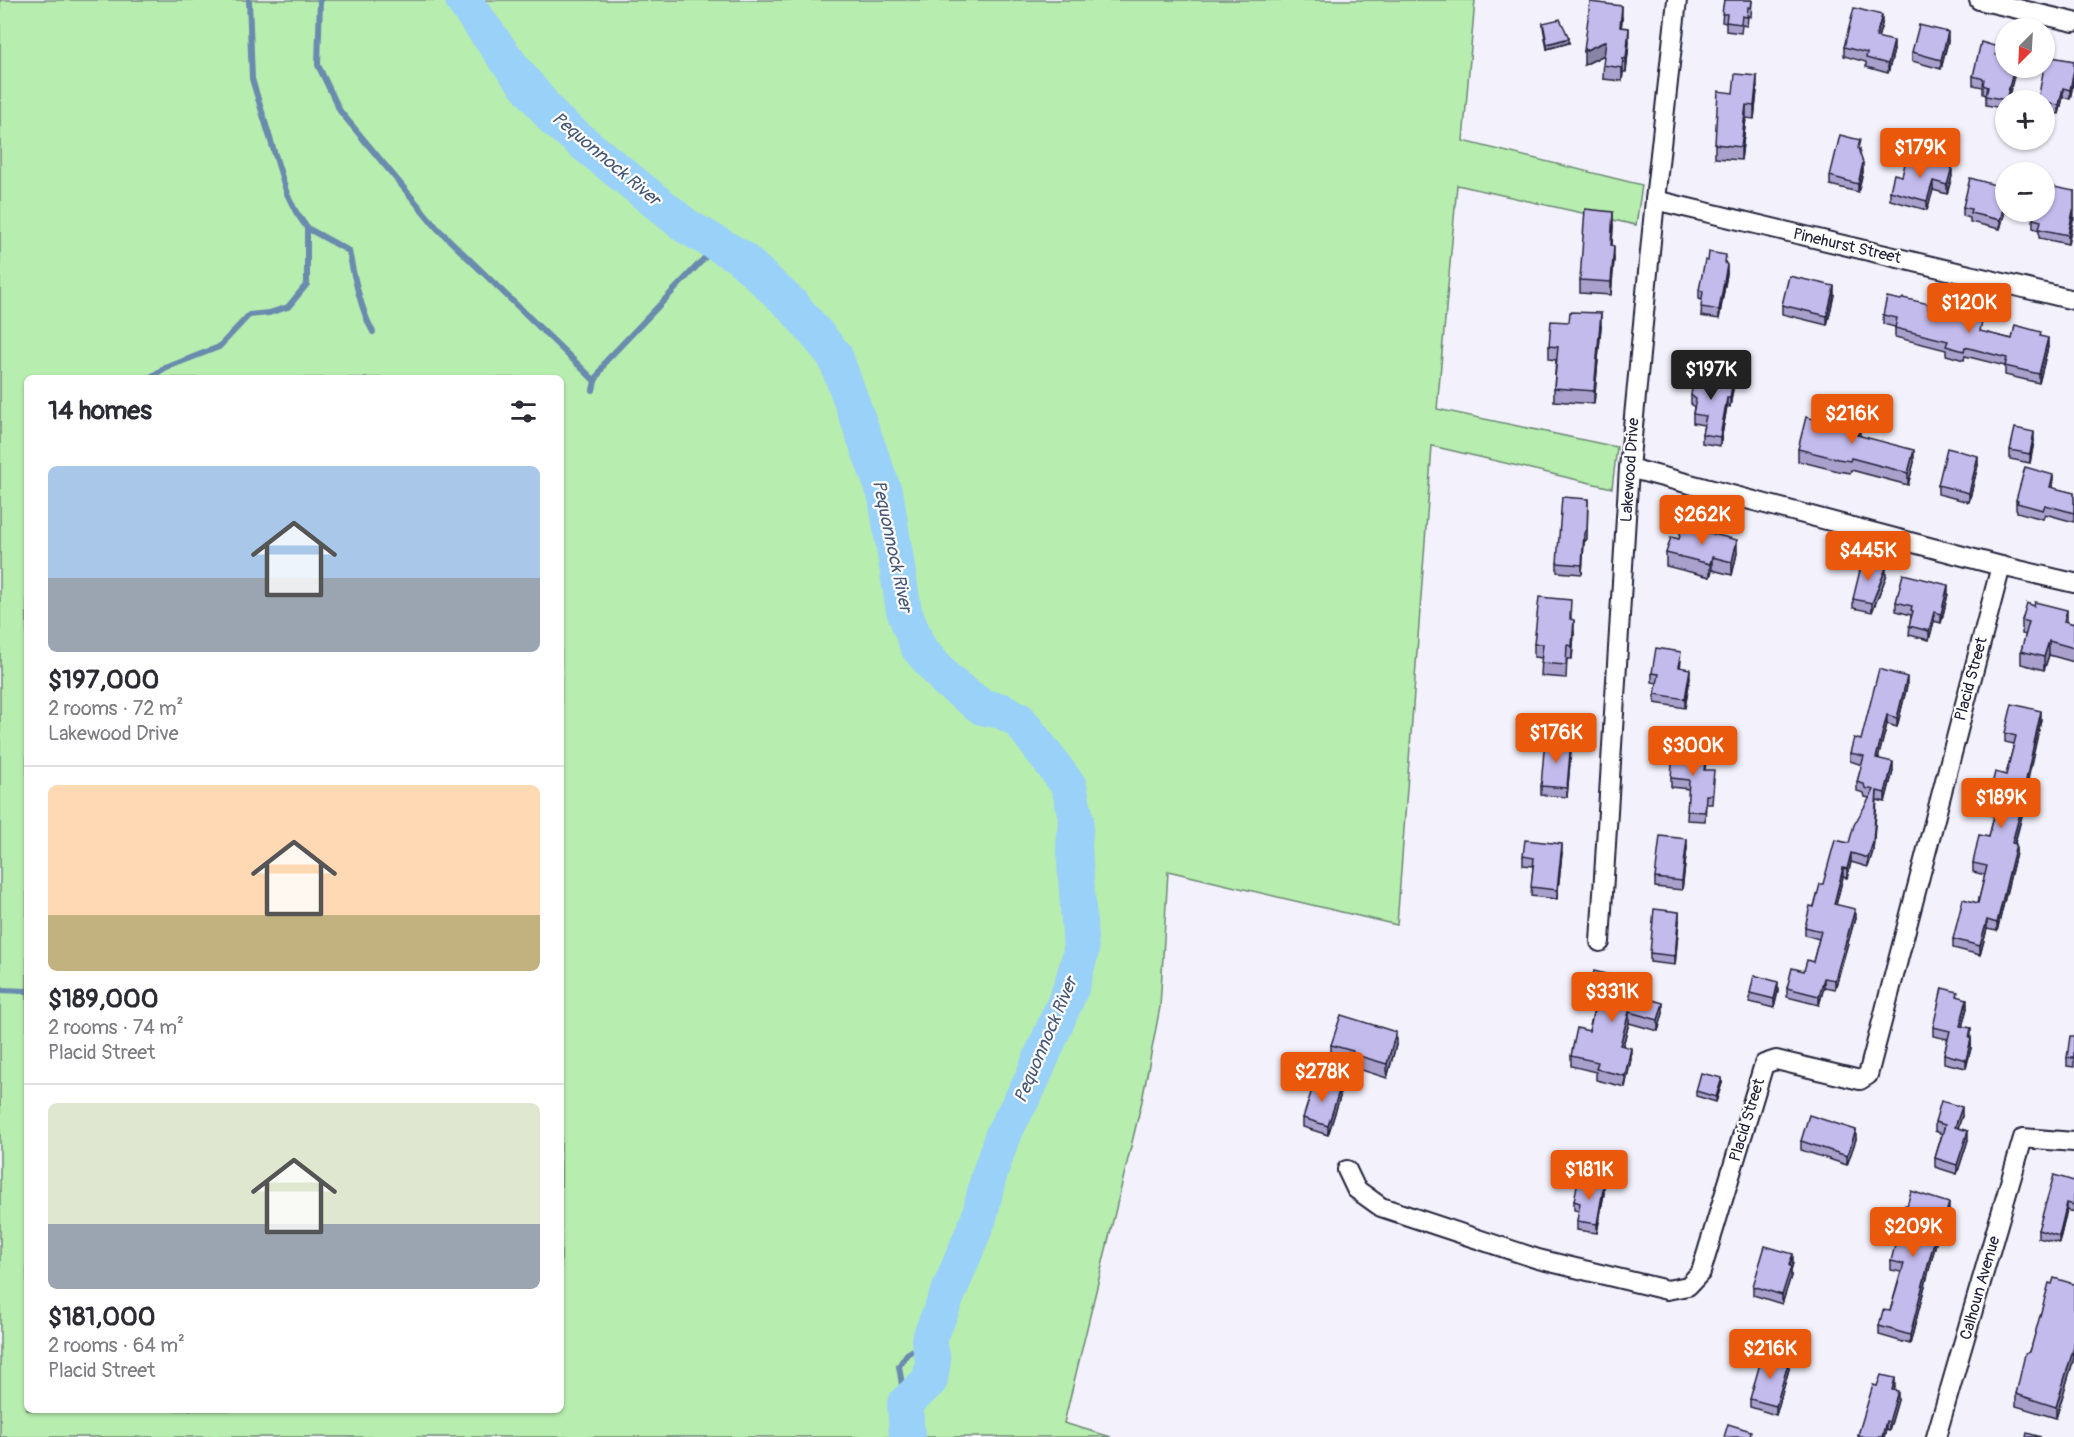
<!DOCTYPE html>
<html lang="en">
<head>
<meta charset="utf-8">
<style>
  body { margin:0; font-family:Pangolin,sans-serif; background:#f7f7f7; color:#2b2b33; height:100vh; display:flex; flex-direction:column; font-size:22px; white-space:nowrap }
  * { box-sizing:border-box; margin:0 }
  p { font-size:20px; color:#7c7c81 }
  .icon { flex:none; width:33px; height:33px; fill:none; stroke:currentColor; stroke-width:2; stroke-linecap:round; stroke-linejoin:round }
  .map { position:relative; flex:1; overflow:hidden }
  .side { position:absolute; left:24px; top:375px; width:540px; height:1038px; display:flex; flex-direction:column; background:#fff; border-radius:9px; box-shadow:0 2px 4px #0004 }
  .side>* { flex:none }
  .needle { width:39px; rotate:204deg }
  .controls { position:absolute; left:1995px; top:18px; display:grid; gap:12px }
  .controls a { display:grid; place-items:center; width:60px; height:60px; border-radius:50%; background:#fff; box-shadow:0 2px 4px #0004; font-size:30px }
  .price { position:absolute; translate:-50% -51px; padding:0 14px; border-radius:6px; background:#ea580c; color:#fff; font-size:20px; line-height:39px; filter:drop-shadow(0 2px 3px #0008) }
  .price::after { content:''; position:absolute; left:50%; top:36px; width:18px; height:14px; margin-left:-9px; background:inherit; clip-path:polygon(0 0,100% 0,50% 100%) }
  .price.current { background:#222; color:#fff }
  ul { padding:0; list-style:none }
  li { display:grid; align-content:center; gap:12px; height:318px; padding:0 24px }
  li+li { border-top:2px solid #e1e1e2 }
  li span { display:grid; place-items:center; height:186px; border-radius:9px; color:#555 }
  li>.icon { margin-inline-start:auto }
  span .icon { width:108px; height:108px; fill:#fffc; stroke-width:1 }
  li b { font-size:26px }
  h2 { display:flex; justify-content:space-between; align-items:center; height:72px; padding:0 24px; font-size:26px }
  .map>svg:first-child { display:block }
  .green { fill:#b7edaf; stroke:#6c8875; stroke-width:1.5; fill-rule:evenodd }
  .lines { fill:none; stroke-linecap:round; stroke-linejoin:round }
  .stream { stroke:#6a8bad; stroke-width:6 }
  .river { stroke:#9ad1f9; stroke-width:36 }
  .street-casing { stroke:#22223b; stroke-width:22 }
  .street { stroke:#fff; stroke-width:18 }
  .wall { fill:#a9a1cc; stroke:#22223b; stroke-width:1.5 }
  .shaded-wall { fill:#8983a6; stroke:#22223b; stroke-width:1.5 }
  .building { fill:#c4bbed; stroke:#22223b; stroke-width:1.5 }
  .labels { text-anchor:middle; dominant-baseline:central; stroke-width:4.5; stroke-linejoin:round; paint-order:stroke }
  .street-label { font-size:16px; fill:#22223b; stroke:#fff }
  .water-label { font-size:18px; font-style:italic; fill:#465774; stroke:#fff }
</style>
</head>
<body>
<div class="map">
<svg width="2074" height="1437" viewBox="0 0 2074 1437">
  <rect width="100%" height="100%" fill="#f3f1fb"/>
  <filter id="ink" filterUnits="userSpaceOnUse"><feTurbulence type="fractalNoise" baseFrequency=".0167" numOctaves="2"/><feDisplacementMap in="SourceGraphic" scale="12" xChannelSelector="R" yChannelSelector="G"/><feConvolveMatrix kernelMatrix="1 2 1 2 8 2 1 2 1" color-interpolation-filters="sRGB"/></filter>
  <g filter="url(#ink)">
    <path class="green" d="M0,0H1475L1463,141L1642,185L1636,225L1457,185L1437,409L1617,447L1612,488L1432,446L1397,925L1168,871L1160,1007L1142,1101L1064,1423L1111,1437H0ZM27,378H561V1410H27Z"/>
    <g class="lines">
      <g class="stream">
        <path d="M249,0L252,79L287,194L296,212L307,228L349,251C353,274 362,313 373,332"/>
        <polyline points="320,0 318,65 340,111 437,228 595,381"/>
        <polyline points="149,378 165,368 219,347 249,315 269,313 288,307 307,284 307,228"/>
        <polyline points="593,390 595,381 606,361 718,244"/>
        <polyline points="0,990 27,991"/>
        <polyline points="905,1404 899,1366 907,1354 929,1340"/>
      </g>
      <polyline class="river" points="463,0 512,67 555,120 686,226 740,257 793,306 835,356 886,497 904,611 918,647 947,681 982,707 1002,711 1019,720 1069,786 1076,818 1074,846 1081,952 1071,988 1030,1084 1003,1134 988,1179 979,1218 929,1340 933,1361 930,1380 905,1404 907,1437"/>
      <defs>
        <g id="street">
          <polyline points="1979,0 2074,22"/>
          <polyline points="1655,200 2074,300"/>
          <polyline points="1629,468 2001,566 2074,583"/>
          <polyline points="1600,942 1629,468 1655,200 1677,0"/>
          <polyline points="1347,1170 1356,1189 1381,1207 1538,1259 1667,1290 1688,1286 1701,1272 1764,1064 1776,1060 1860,1080 1868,1075 2001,566"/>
          <polyline points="1936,1437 2023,1138 2074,1142"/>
        </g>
      </defs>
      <use href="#street" class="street-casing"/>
      <use href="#street" class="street"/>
    </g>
    <g class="wall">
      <polygon points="1724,0 1752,0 1751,17 1748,16 1747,26 1742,25 1741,33 1726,31 1726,23 1722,22"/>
      <polygon points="1622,19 1621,28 1629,42 1626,72 1623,72 1622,81 1603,79 1604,55 1584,65"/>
      <polygon points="1543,23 1569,43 1547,49 1543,27"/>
      <polygon points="1882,24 1878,37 1894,50 1888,73 1866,67 1866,62 1844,56 1844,47"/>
      <polygon points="1948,41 1941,69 1912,61 1912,52"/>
      <polygon points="1998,56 2016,68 2006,100 2006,109 1986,105 1986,95 1983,94 1983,87 1973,85 1973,76"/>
      <polygon points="2074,61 2074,79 2070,99 2063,97 2059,114 2044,112 2044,100"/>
      <polygon points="1757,90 1754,119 1746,118 1741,160 1715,158 1715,144 1733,93"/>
      <polygon points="1860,149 1860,153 1863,172 1858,192 1830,185 1830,176"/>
      <polygon points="1902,176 1952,176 1947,194 1933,190 1927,210 1890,200 1890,191"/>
      <polygon points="2006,188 2006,211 2005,211 2000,229 1970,222 1970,218 1963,216 1963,207"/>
      <polygon points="2074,191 2074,220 2073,220 2068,244 2039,238 2039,230 2033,228 2033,218 2006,212 2044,212"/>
      <polygon points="1613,225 1612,245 1614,259 1611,295 1580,293 1580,280"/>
      <polygon points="1708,261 1726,264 1727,274 1719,319 1701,316 1702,300 1699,299 1699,290"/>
      <polygon points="1834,295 1827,325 1782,314 1782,305"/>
      <polygon points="1929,309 1982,332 2012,339 2041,336 2048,347 2039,383 2005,375 2005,366 1965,356 1964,360 1946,355 1946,350 1895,337 1895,327 1883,324 1883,315"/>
      <polygon points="1601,326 1594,404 1554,401 1554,388 1556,360 1549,359 1549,346"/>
      <polygon points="1733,389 1730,407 1727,406 1720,446 1702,443 1702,434 1704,425 1693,423 1693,414 1694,407 1691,404 1691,395"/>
      <polygon points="1859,435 1914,462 1908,485 1851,470 1850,473 1838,471 1798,461 1798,449"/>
      <polygon points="2034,441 2030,463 2010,459 2010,450"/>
      <polygon points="1978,465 1969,502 1938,494 1938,485"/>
      <polygon points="2053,484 2052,488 2074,493 2074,522 2045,514 2043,519 2017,512 2017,510 2016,509 2016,500"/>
      <polygon points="1587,539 1584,542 1582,574 1557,572 1557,563"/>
      <polygon points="1666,553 1737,553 1732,575 1712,570 1710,577 1666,566"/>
      <polygon points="1886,577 1872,612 1853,608 1853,599"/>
      <polygon points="1948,594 1941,623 1934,621 1929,640 1909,635 1911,615 1896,611 1896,602"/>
      <polygon points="1571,613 1571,620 1574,633 1572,659 1567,659 1566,678 1541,676 1542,658 1534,657 1534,644"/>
      <polygon points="2022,620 2067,622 2074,624 2074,662 2049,655 2044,670 2021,664 2021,651 2026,635 2022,634"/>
      <polygon points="1681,661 1680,668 1690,678 1685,708 1655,703 1655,694 1657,683 1652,682 1652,673"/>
      <polygon points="1907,686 1897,727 1887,724 1878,758 1893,771 1885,802 1877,800 1873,851 1868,867 1851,862 1847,878 1843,877 1836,904 1855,918 1835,989 1824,987 1819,1005 1787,997 1787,988 1813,962 1819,939 1805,935 1805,927 1823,884 1849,843 1870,798 1865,797 1864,793 1857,791 1857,782 1862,765 1850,761 1850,753"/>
      <polygon points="2041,720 2027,780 2029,789 2015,843 2016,853 1997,931 1987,929 1980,955 1953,948 1953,939 1978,903 1985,875 1973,872 1973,863 1989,837 1994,816 1987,814 1987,805 2006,775 2014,744 2005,742 2005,733"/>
      <polygon points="1571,750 1567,797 1541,795 1541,786"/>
      <polygon points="1706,761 1705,770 1714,779 1712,804 1706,804 1705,821 1687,820 1689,789 1671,787 1671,778"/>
      <polygon points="1687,848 1682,890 1655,887 1655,878"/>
      <polygon points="1562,853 1557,899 1531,896 1533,866 1523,865 1523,856"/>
      <polygon points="1679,921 1675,965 1650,962 1650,953"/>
      <polygon points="1778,991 1774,1008 1750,1002 1750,993"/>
      <polygon points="1589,992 1636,992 1636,995 1663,1013 1658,1031 1629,1023 1623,1046 1631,1059 1625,1087 1596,1080 1596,1072 1571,1066 1571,1056 1589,1031 1595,1004 1589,1002"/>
      <polygon points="1958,996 1967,1008 1962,1026 1971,1028 1971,1048 1966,1068 1944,1063 1944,1054 1948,1039 1933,1036 1933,1027"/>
      <polygon points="2074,1036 2074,1067 2067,1066 2067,1058"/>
      <polygon points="1331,1045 1396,1045 1387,1078 1352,1067 1352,1064 1331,1058"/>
      <polygon points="1722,1083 1716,1102 1696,1096 1696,1091"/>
      <polygon points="1340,1097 1328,1135 1303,1127 1303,1118"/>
      <polygon points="1962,1116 1958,1128 1968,1140 1957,1174 1935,1167 1935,1158 1942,1134 1935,1131 1935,1122"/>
      <polygon points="1856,1139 1847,1165 1801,1150 1801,1141"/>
      <polygon points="2074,1181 2074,1212 2067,1210 2059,1243 2038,1238 2038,1230"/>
      <polygon points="1604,1193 1597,1233 1577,1230 1577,1221 1579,1211 1574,1210 1574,1201"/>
      <polygon points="1949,1212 1941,1240 1937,1239 1910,1344 1879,1335 1879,1326 1890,1311 1901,1272 1891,1270 1891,1261"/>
      <polygon points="1793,1263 1791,1270 1791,1276 1782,1304 1753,1295 1753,1286"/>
      <polygon points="2052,1284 2074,1284 2074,1358 2056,1418 2016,1406 2016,1394"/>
      <polygon points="1789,1369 1776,1415 1750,1407 1750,1399"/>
      <polygon points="1877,1386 1895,1387 1894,1391 1898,1400 1889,1431 1886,1430 1884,1437 1858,1437 1858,1435"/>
    </g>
    <g class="shaded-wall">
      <polygon points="1622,6 1622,19 1620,41 1620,27"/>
      <polygon points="1882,15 1882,24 1876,46 1876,37"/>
      <polygon points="1629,28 1629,42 1626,72 1626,59"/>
      <polygon points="1948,32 1948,41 1941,69 1941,60"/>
      <polygon points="1569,38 1569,43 1547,49 1547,44"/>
      <polygon points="1606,41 1606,54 1584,65 1584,51"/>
      <polygon points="1894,41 1894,50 1888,73 1888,64"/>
      <polygon points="1623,58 1623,72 1622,81 1622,68"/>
      <polygon points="2014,68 2016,68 2016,69 2008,100 2006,100"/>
      <polygon points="2074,70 2074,79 2070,99 2070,90"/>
      <polygon points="1757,76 1757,90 1754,119 1754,106"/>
      <polygon points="2063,88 2063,97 2059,114 2059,105"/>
      <polygon points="1746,105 1746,118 1741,160 1741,147"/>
      <polygon points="1863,163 1863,172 1858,192 1858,184"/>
      <polygon points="1952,167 1952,176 1947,194 1947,185"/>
      <polygon points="1933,181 1933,190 1927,210 1927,201"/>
      <polygon points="2005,202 2005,211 2000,229 2000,220"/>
      <polygon points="2073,211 2073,220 2068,244 2068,235"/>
      <polygon points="1613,212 1613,225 1611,259 1611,245"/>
      <polygon points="1614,246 1614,259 1611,295 1611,282"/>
      <polygon points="1727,265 1727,274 1719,319 1719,310"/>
      <polygon points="1834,286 1834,295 1827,325 1827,316"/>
      <polygon points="1601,313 1601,326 1594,404 1594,391"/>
      <polygon points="2048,338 2048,347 2039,383 2039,374"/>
      <polygon points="1733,380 1733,389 1730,407 1730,398"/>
      <polygon points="1727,398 1727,406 1720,446 1720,437"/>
      <polygon points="1860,423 1860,435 1857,435"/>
      <polygon points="2034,432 2034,441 2030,463 2030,454"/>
      <polygon points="1914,450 1914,462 1908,485 1908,473"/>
      <polygon points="1978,456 1978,465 1969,502 1969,493"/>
      <polygon points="2053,475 2053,484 2050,496 2050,487"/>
      <polygon points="1588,499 1587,539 1584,542 1582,574 1582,565"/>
      <polygon points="1737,540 1737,553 1732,575 1732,562"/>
      <polygon points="1712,557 1712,570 1710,577 1710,564"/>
      <polygon points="1886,568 1886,577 1872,612 1872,603"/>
      <polygon points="1948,585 1948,594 1941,623 1941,614"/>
      <polygon points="2067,610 2067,624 2064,621"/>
      <polygon points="1934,612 1934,621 1929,640 1929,631"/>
      <polygon points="1574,620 1574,633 1572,659 1572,646"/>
      <polygon points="2049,641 2049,655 2044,670 2044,657"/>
      <polygon points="1690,669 1690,678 1685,708 1685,699"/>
      <polygon points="1907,677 1907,686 1897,727 1897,718"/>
      <polygon points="2041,711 2041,720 2026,789 2026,780"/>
      <polygon points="1887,715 1887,724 1876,767 1876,758"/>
      <polygon points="1571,741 1571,750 1567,797 1567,788"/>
      <polygon points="1893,762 1893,771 1885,802 1885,793"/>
      <polygon points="2029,780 2029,789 2012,852 2012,843"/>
      <polygon points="1877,791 1873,851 1868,867 1868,858"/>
      <polygon points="1687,839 1687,848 1682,890 1682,881"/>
      <polygon points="1562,844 1562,853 1557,899 1557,890"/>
      <polygon points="2016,844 2016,853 1997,931 1997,923"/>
      <polygon points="1851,853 1851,862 1847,878 1847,869"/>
      <polygon points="1843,868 1843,877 1834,913 1834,904"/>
      <polygon points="1855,909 1855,918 1835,989 1835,980"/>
      <polygon points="1679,912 1679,921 1675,965 1675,956"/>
      <polygon points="1987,920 1987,929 1980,955 1980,946"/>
      <polygon points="1824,978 1824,987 1819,1005 1819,996"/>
      <polygon points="1636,982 1636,992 1633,1005 1633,994"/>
      <polygon points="1778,982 1778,991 1774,1008 1774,999"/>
      <polygon points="1967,999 1967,1008 1960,1035 1960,1026"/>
      <polygon points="1663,1003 1663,1013 1658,1031 1658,1020"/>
      <polygon points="1629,1012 1629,1023 1620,1056 1620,1045"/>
      <polygon points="1396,1032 1396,1045 1387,1078 1387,1064"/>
      <polygon points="1971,1039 1971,1048 1966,1068 1966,1060"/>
      <polygon points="1631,1048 1631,1059 1625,1087 1625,1076"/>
      <polygon points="1722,1078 1722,1083 1716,1102 1716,1097"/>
      <polygon points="1340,1088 1340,1097 1328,1135 1328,1126"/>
      <polygon points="1962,1107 1962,1116 1955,1136 1955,1127"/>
      <polygon points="1856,1130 1856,1139 1847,1165 1847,1156"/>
      <polygon points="1968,1131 1968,1140 1957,1174 1957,1165"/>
      <polygon points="1604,1184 1604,1193 1597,1233 1597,1224"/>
      <polygon points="1949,1203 1949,1212 1941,1240 1941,1231"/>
      <polygon points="2067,1203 2067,1210 2059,1243 2059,1236"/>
      <polygon points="1937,1230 1937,1239 1910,1344 1910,1335"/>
      <polygon points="1793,1254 1793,1263 1791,1270 1791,1276 1782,1304 1782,1295"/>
      <polygon points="2074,1347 2074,1358 2056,1418 2056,1407"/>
      <polygon points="1789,1360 1789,1369 1776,1415 1776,1406"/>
      <polygon points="1895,1378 1895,1387 1892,1399 1892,1390"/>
      <polygon points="1898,1391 1898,1400 1889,1431 1889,1422"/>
      <polygon points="1886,1421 1886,1430 1884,1437 1882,1437"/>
    </g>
    <g class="building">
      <polygon points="1724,0 1752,0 1751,8 1748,7 1747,17 1742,16 1741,24 1726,22 1727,14 1722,14"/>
      <polygon points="1590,2 1622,6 1620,27 1629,28 1626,59 1623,58 1622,68 1603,65 1606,41 1584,51"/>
      <polygon points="1854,8 1882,15 1876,37 1894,41 1888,64 1866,58 1867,53 1844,47"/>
      <polygon points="1560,19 1569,38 1547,44 1543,23"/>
      <polygon points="1919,25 1948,32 1941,60 1912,52"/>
      <polygon points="1981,42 1998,47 1996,55 2006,57 2006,68 2014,68 2006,100 1986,96 1988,87 1983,85 1984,79 1973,76"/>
      <polygon points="2046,56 2074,61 2074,70 2070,90 2063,88 2059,105 2044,103 2044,100 2038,100"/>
      <polygon points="1735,74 1757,76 1754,106 1746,105 1741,147 1715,144 1718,91 1733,93"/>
      <polygon points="1840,135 1860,140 1858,148 1863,163 1858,184 1830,176"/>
      <polygon points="1906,160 1921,164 1923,160 1952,167 1947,185 1933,181 1927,201 1890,191 1894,174 1902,176"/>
      <polygon points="1970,178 2006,188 2006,202 2005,202 2000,220 1970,213 1971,209 1963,207"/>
      <polygon points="2044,185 2074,191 2074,211 2073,211 2068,235 2039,229 2041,221 2033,219 2035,212 2044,212"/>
      <polygon points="1585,209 1613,212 1611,245 1614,246 1611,282 1580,280"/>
      <polygon points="1709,252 1726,255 1725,262 1727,265 1719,310 1701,307 1703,291 1699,290 1705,260 1708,261"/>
      <polygon points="1789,276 1834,286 1827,316 1782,305"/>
      <polygon points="1887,297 1901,300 1903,298 1929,304 1928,309 1982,322 1980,331 2012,339 2015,325 2041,332 2040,336 2048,338 2039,374 2005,366 2007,358 1965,347 1964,351 1946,346 1948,341 1895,328 1897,318 1883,315"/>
      <polygon points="1570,312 1601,313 1594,391 1554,388 1558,347 1549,346 1551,321 1569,322"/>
      <polygon points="1695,372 1733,380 1730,398 1727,398 1720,437 1702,434 1706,416 1693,414 1696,399 1691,395"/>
      <polygon points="1833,416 1860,423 1857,435 1914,450 1908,473 1851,458 1850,461 1838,459 1798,449 1806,417 1831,424"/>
      <polygon points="2015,428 2034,432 2030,454 2010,450"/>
      <polygon points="1947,448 1978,456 1969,493 1938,485"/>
      <polygon points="2025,467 2053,475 2050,487 2074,493 2074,513 2045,505 2043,510 2017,503 2018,501 2016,500"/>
      <polygon points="1562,497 1588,499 1587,530 1584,533 1582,565 1557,563"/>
      <polygon points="1682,526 1737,540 1732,562 1712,557 1710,564 1666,553 1671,537 1679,539"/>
      <polygon points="1862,562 1886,568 1872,603 1853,599"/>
      <polygon points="1903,574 1948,585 1941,614 1934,612 1929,631 1909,626 1913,611 1911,610 1912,606 1896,602"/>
      <polygon points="1539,597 1571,600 1570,619 1574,620 1572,646 1567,645 1566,665 1541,663 1543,644 1534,644"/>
      <polygon points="2035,602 2067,610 2064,621 2074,624 2074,648 2049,641 2044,657 2021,651 2029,622 2022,620 2027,603 2034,606"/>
      <polygon points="1656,648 1681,652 1679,667 1690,669 1685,699 1655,694 1659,674 1652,673"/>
      <polygon points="1879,669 1907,677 1897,718 1887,715 1876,758 1893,762 1885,793 1877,791 1873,842 1868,858 1851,853 1847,869 1843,868 1834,904 1855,909 1835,980 1824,978 1819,996 1787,988 1792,968 1804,971 1807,960 1813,962 1821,931 1805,927 1810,906 1814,907 1820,884 1823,884 1835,840 1849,843 1854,825 1874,790 1865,788 1864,784 1857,782 1864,756 1850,753 1854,738 1861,740"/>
      <polygon points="2012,704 2041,711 2026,780 2029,780 2012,843 2016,844 1997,923 1987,920 1980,946 1953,939 1963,899 1978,903 1987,866 1973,863 1979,835 1989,837 1996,808 1987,805 1995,772 2006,775 2016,736 2005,733"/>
      <polygon points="1545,739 1571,741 1567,788 1541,786"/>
      <polygon points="1673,749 1706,752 1704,770 1714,770 1712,795 1706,795 1705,812 1687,811 1689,780 1671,778"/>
      <polygon points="1660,836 1687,839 1682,881 1655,878"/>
      <polygon points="1525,840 1562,844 1557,890 1531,887 1534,858 1523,856"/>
      <polygon points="1654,909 1679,912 1675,956 1650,953"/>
      <polygon points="1594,971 1636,982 1633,994 1663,1003 1658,1020 1629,1012 1620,1045 1631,1048 1625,1076 1596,1069 1598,1062 1571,1056 1577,1028 1589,1031 1598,994 1589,992"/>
      <polygon points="1754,975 1778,982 1774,999 1750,993"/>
      <polygon points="1942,988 1958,992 1957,996 1967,999 1960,1026 1971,1028 1969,1038 1971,1039 1966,1060 1944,1054 1950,1031 1933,1027"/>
      <polygon points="1341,1015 1396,1032 1387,1064 1352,1054 1353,1051 1331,1045"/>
      <polygon points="2070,1036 2074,1036 2074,1058 2067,1058"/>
      <polygon points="1701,1073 1722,1078 1716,1097 1696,1091"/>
      <polygon points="1315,1080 1340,1088 1328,1126 1303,1118"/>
      <polygon points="1941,1101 1962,1107 1955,1127 1968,1131 1957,1165 1935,1158 1945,1125 1935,1122"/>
      <polygon points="1809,1115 1856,1130 1847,1156 1801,1141"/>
      <polygon points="2054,1175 2074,1181 2074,1205 2067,1203 2059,1236 2038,1230"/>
      <polygon points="1578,1180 1604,1184 1597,1224 1577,1221 1580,1203 1574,1201"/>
      <polygon points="1911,1191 1949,1203 1941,1231 1937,1230 1910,1335 1879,1326 1883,1310 1890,1311 1904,1264 1891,1261 1905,1205 1907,1206"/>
      <polygon points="1765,1246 1793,1254 1789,1265 1791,1267 1782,1295 1753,1286"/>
      <polygon points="2054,1278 2074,1284 2074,1347 2056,1407 2016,1394 2025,1354 2030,1352 2049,1283 2052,1284"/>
      <polygon points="1763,1353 1789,1360 1776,1406 1750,1399"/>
      <polygon points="1881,1375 1895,1378 1892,1390 1898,1391 1889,1422 1886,1421 1882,1437 1866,1437 1858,1435 1873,1385 1877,1386"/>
      <polygon points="1728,1424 1751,1431 1750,1437 1724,1437"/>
      <polygon points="2027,1433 2041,1437 2026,1437"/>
    </g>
  </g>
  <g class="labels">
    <g class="street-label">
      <text transform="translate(1847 246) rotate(13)">Pinehurst Street</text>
      <text transform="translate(1630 470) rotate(-86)">Lakewood Drive</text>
      <text transform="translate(1971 679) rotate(-75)">Placid Street</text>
      <text transform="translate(1747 1120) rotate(-73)">Placid Street</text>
      <text transform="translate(1980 1288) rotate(-74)">Calhoun Avenue</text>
    </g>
    <g class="water-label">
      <text transform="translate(606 159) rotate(40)">Pequonnock River</text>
      <text transform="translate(892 546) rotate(78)">Pequonnock River</text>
      <text transform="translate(1046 1040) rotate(-67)">Pequonnock River</text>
    </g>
  </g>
</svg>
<div class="controls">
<a><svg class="needle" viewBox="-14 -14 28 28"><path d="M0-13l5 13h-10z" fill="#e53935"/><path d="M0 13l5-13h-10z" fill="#7c7c81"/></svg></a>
<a>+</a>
<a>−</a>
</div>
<b class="price" style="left:1920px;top:179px">$179K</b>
<b class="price" style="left:1969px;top:334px">$120K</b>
<b class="price current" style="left:1711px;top:401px">$197K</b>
<b class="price" style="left:1852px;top:445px">$216K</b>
<b class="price" style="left:1702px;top:546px">$262K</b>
<b class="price" style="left:1868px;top:582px">$445K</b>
<b class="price" style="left:1556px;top:764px">$176K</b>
<b class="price" style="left:1693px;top:777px">$300K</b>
<b class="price" style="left:2001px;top:829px">$189K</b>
<b class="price" style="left:1612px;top:1023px">$331K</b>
<b class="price" style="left:1322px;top:1103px">$278K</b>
<b class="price" style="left:1589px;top:1201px">$181K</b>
<b class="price" style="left:1913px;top:1258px">$209K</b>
<b class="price" style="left:1770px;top:1380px">$216K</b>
<section class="side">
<h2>14 homes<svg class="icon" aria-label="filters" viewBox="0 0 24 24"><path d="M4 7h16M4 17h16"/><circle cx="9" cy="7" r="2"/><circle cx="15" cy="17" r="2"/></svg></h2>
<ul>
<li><span style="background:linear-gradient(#a9c7e8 60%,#9aa5b1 0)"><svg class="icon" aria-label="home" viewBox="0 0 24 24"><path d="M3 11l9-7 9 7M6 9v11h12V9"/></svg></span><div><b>$197,000</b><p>2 rooms · 72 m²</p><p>Lakewood Drive</p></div></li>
<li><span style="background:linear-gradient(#ffd9b3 70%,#c2b280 0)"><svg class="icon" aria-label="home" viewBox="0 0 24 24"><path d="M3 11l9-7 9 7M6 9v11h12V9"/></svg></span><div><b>$189,000</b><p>2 rooms · 74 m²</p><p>Placid Street</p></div></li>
<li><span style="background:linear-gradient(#dfe7d0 65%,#9aa5b1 0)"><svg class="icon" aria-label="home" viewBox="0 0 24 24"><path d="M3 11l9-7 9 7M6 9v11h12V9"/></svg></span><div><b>$181,000</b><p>2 rooms · 64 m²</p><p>Placid Street</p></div></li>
</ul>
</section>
</div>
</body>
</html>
